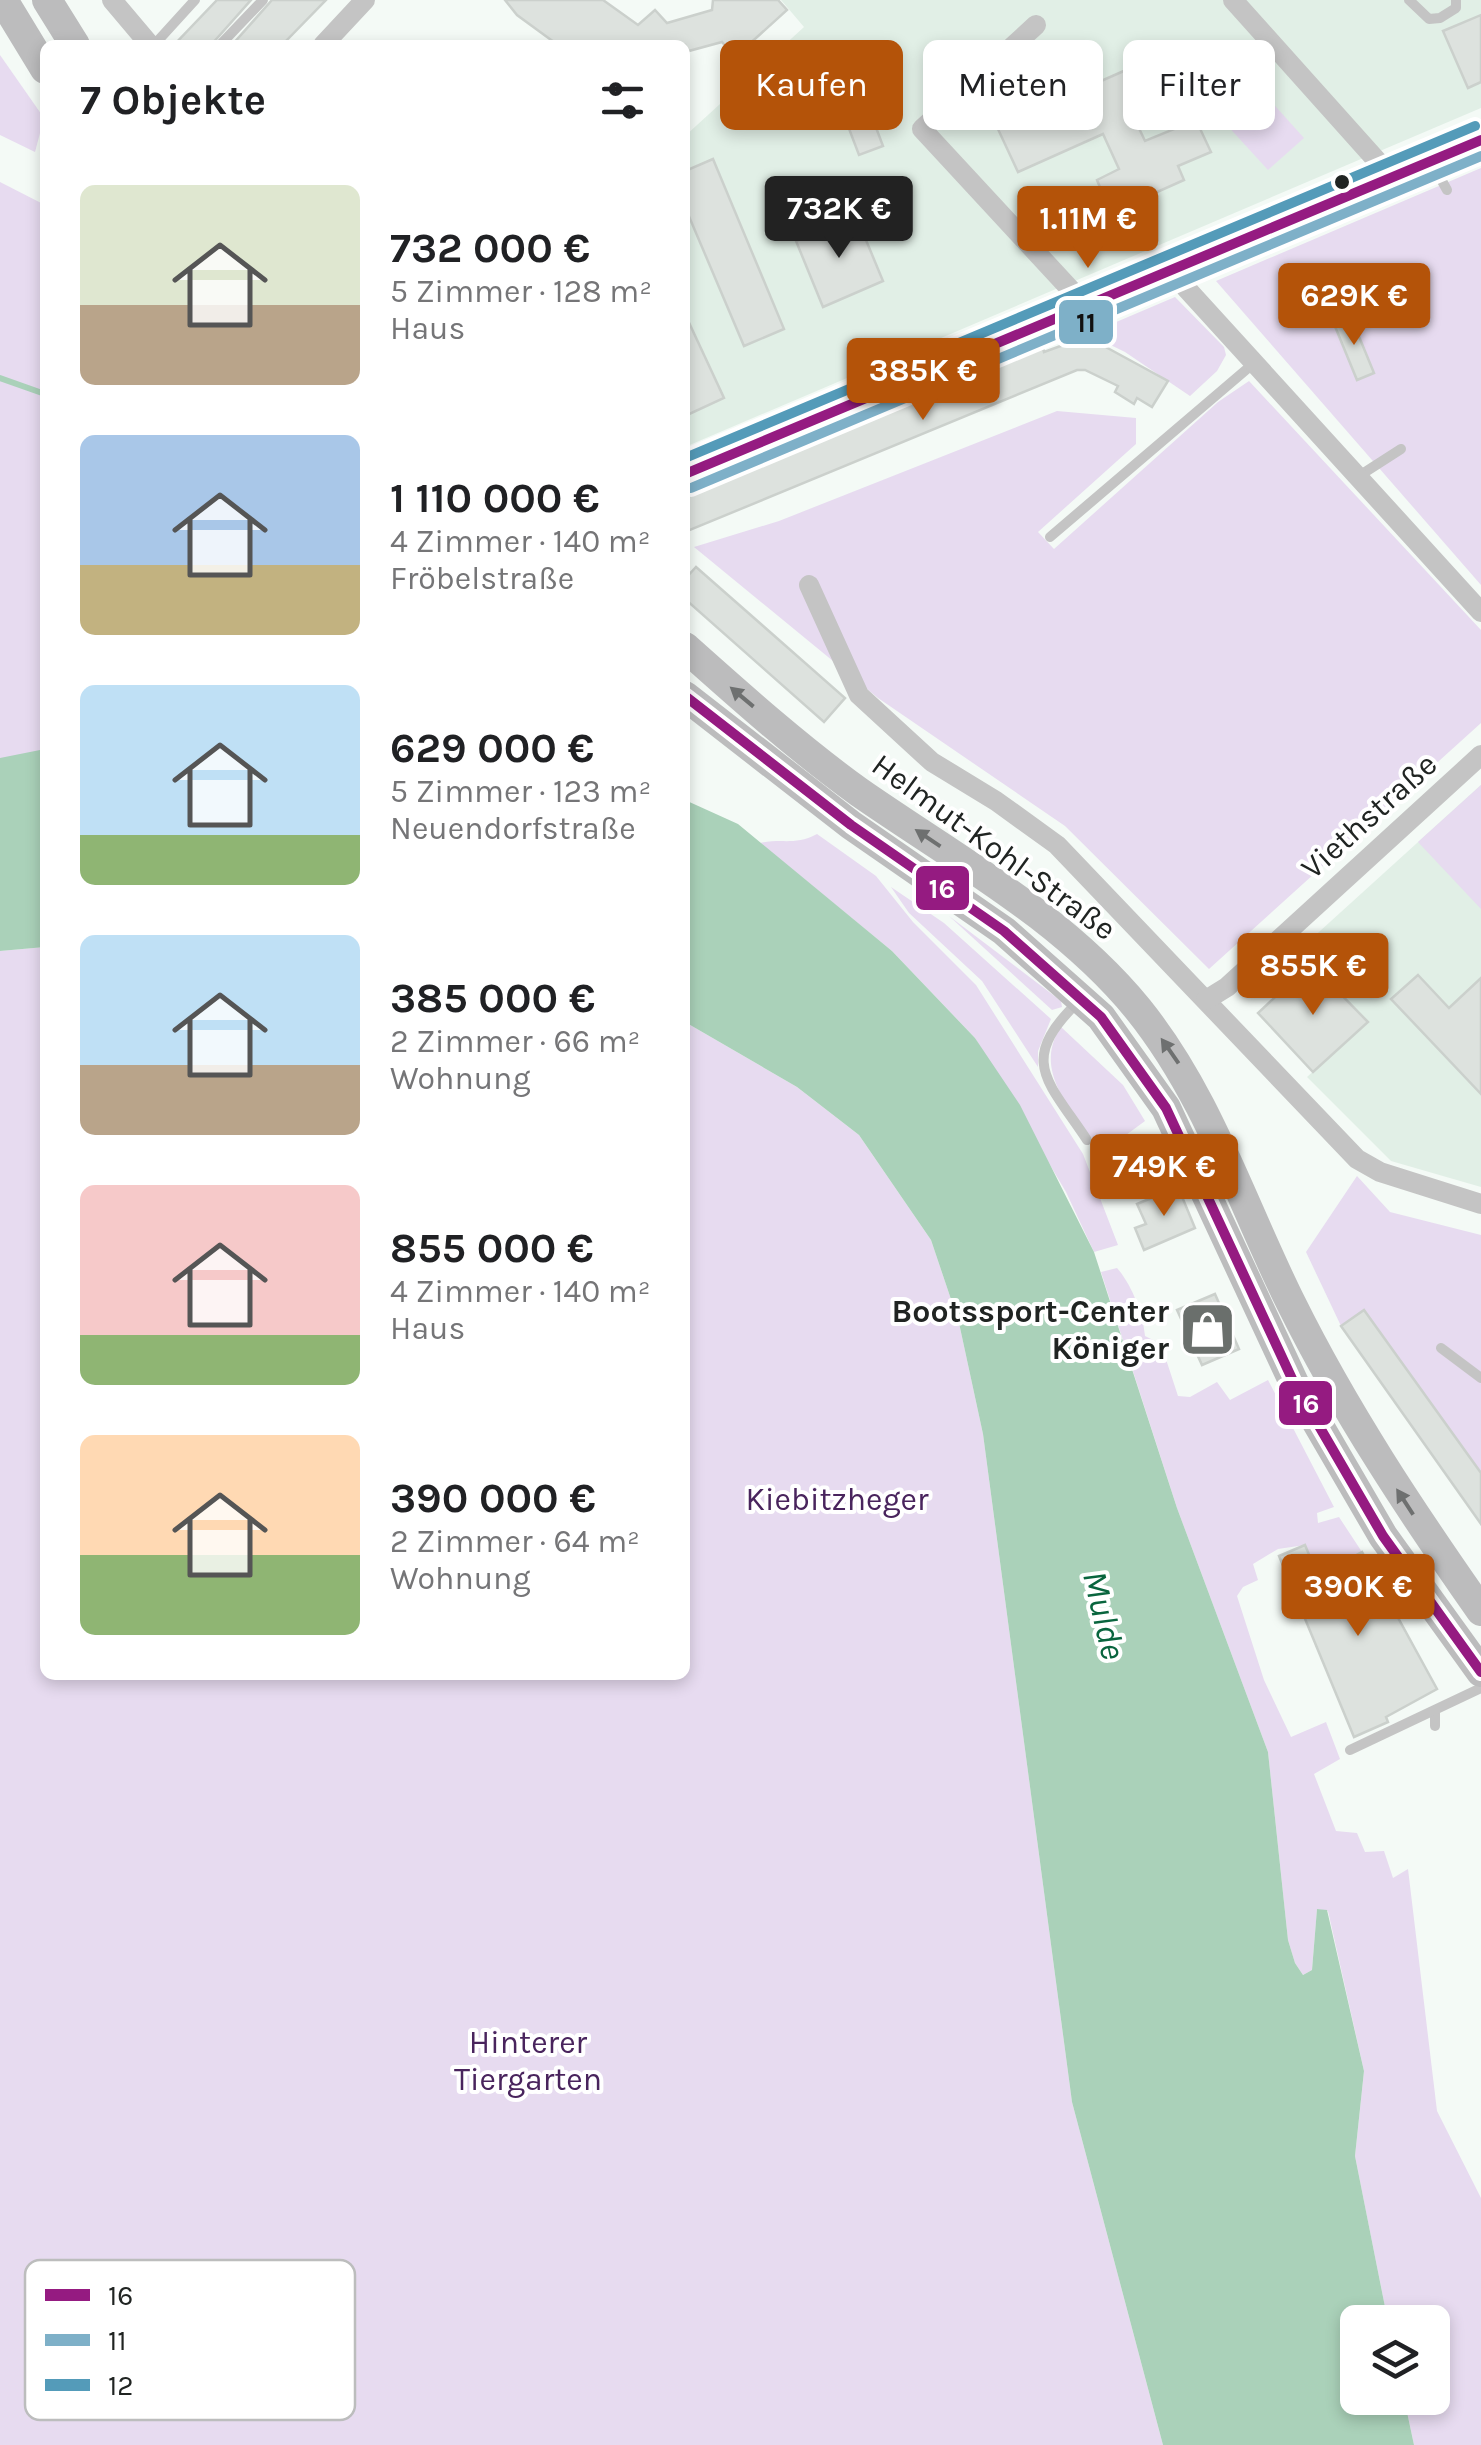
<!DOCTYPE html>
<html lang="de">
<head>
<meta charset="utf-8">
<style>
  body { margin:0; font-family:Karla,sans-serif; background:#f2f2f2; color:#202124; height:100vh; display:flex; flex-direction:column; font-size:38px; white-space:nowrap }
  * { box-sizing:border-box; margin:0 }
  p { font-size:32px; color:#757577 }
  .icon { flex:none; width:55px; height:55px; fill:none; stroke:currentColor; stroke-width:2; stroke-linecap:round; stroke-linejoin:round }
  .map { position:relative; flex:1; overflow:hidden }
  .drawer { position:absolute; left:40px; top:40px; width:650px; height:1640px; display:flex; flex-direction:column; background:#fff; border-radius:15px; box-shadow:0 5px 15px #0003 }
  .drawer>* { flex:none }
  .top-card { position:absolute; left:720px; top:40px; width:610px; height:90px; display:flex; gap:20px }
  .controls { position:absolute; left:1340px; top:2305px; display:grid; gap:20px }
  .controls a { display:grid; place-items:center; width:110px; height:110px; border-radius:15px; background:#fff; box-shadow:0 5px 15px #0003; font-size:50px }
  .price { position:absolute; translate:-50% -85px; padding:0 22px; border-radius:10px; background:#b45309; color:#fff; font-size:32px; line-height:65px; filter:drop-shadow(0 2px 5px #0008) }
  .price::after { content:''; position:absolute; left:50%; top:60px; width:30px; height:22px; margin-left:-15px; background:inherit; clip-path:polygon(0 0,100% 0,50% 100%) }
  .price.selected { background:#222; color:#fff }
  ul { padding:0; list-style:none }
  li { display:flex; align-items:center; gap:30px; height:250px; padding:0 40px }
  li span { display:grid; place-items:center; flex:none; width:280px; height:200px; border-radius:15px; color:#555 }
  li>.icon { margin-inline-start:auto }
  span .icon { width:120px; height:120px; fill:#fffc; stroke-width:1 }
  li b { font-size:42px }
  h2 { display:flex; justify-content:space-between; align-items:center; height:120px; padding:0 40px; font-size:42px }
  .tag { padding:0 35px; border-radius:15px; background:#fff; box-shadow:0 5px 15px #0003; font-size:35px; line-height:90px }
  .tag.selected { background:#b45309; color:#fff }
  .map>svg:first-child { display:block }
  .built { fill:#e1efe6 }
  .green { fill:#e7dbf0 }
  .water { fill:#aad1b9 }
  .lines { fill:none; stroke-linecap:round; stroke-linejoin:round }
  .stream { stroke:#aad1b9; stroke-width:6 }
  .building { fill:#dde2de; stroke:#cbd0cc; stroke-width:2.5 }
  .service { stroke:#c4c4c4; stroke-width:10 }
  .minor { stroke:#c4c4c4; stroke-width:20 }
  .tertiary { stroke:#c4c4c4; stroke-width:25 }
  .primary { stroke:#bcbcbd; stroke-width:30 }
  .bus-1-casing { stroke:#fff; stroke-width:18 }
  .bus-2-casing { stroke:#fff; stroke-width:18 }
  .bus-3-casing { stroke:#fff; stroke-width:18 }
  .bus-1 { stroke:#951b81; stroke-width:10 }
  .bus-2 { stroke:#7eb0c8; stroke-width:10 }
  .bus-3 { stroke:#549bb9; stroke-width:10 }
  .oneway { fill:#6e7070 }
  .bus-dot { fill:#202422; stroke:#fff; stroke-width:4 }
  .labels { text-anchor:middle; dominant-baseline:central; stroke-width:8; stroke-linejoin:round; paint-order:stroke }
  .street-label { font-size:32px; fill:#202422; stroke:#fff }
  .poi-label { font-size:32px; font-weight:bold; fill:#202422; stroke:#fff; text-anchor:end }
  .park-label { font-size:32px; fill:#49245d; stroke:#fff }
  .water-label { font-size:35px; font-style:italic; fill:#09653e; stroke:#fff }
  .key { fill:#fff; stroke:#bcbdbd; stroke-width:2.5 }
  .key-label { font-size:28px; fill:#202422 }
  .line-badge { stroke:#fff; stroke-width:4 }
  .badge-label { font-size:28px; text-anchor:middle; font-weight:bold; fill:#fff }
  .pale-badge-label { font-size:28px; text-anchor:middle; font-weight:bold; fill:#111 }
</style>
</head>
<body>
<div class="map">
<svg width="1481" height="2445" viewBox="0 0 1481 2445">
  <rect width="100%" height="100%" fill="#f4faf6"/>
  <g class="built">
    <polygon points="781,0 1481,0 1481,108 685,447 685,136 804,27"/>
    <polygon points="1481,785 1481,1187 1391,1161 1307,1077 1368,1022 1298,951"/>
  </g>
  <g class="green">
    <polygon points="0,55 44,118 35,152 0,135"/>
    <polygon points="1239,66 1304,138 1268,170 1203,99"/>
    <polygon points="1481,168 1481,585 1216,281"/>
    <polygon points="0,182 45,205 45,754 0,759"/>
    <polygon points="1175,297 1224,347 1226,355 1217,371 1190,396 1125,352 1088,334"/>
    <polygon points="1249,381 1481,630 1481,723 1209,969 1065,826 878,698 694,547 779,521 1057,411 1136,418 1136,444 1038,532 1054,549 1218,402"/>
    <polygon points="1481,785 1481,909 1418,842"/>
    <path d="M817,834L876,876L913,922L976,985L1083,1154L1118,1245L1094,1252L1066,1192L975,1038L892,951L760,843C784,838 794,846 817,834Z"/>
    <polygon points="891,887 944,923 1051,1019 1038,1051 1038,1067 982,981 909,913"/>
    <polygon points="949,916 1061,1001 1062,1007 1052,1010"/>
    <polygon points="45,947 45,1675 685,1675 685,1022 797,1087 859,1135 931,1240 959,1323 983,1434 1072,2102 1163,2445 0,2445 0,951"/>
    <path d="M1061,1027L1123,1085L1145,1121L1111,1146L1109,1153L1105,1154C1077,1118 1030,1072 1061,1027Z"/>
    <polygon points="1357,1176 1390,1212 1481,1235 1481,1473 1365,1311 1341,1326 1306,1252"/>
    <path d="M1117,1268C1132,1285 1143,1314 1145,1336L1161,1344L1178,1396L1190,1397L1217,1382L1230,1400L1268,1380L1334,1507L1317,1513L1318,1523L1339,1517L1362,1552L1319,1578L1305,1545L1278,1549L1253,1564L1258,1580L1243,1587L1237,1596L1264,1680L1291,1737L1326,1722L1340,1759L1314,1774L1336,1831L1357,1833L1365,1852L1384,1851L1393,1878L1408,1869L1437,2111L1481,2198V2445H1414L1404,2398H1432V2322H1388L1355,2156L1364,2071L1328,1911L1317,1909L1312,1970L1303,1975L1295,1963L1288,1940L1268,1752L1177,1508L1101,1272Z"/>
  </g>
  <g class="water">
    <polygon points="45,749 45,947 0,951 0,758"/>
    <polygon points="685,800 738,824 892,951 975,1038 1020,1105 1094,1252 1177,1508 1268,1752 1288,1940 1295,1963 1303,1975 1312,1970 1317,1909 1327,1910 1364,2071 1355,2156 1388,2322 1358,2322 1358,2398 1404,2398 1414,2445 1163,2445 1072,2102 983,1434 959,1323 931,1240 859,1135 797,1087 685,1022"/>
  </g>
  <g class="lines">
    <polyline class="stream" points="0,378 45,394"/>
  </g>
  <g class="building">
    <polygon points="217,0 251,0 211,45 174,45"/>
    <polygon points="272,0 326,0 282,45 232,45"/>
    <polygon points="505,0 603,0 638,25 655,10 667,23 712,10 713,0 778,0 787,10 735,57 722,42 685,52 685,45 558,45 517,15"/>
    <polygon points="1481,15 1481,82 1468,88 1443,31"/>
    <polygon points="1126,70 1140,99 1128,105 1145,141 1196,120 1211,152 1178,166 1184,180 1135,202 1130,193 1107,204 1097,180 1119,169 1103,134 1018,172 997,127"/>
    <polygon points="872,117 883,146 859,155 848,126"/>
    <polygon points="713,159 784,329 744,346 685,207 685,171"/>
    <polygon points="856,216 883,281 823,307 796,241"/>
    <polygon points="685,314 724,398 685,416"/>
    <polygon points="1351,317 1374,373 1357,380 1334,324"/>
    <polygon points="1091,339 1168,381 1152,407 1137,398 1134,404 1115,392 1118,386 1085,370 1077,370 685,532 685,498 1043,348 1044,352 1077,340"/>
    <polygon points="696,567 845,698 824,722 685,599 685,579"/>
    <polygon points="1311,964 1368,1022 1313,1072 1258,1013"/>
    <polygon points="1418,975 1449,1008 1481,978 1481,1094 1391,999"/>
    <polygon points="1178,1187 1195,1228 1144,1250 1135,1228 1146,1224 1137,1204"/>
    <polygon points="1215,1294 1239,1349 1202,1365 1177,1310"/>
    <polygon points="1364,1310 1481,1473 1481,1524 1341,1326"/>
    <polygon points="1305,1545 1318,1576 1362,1552 1437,1689 1386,1717 1388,1722 1354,1737 1279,1556"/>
  </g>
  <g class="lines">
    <g class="service">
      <polyline points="1409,0 1429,19 1440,18 1456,8 1456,0"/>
      <polyline points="154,45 195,0"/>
      <polyline points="220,45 263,0"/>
      <polyline points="1431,161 1447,190"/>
      <polyline points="1359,476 1401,449"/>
      <polyline points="1050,537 1254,363"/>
      <path d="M1078,1002C1017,1061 1048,1081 1087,1140"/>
      <polyline points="1441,1348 1481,1378"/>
      <polyline points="1435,1726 1435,1711"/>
      <polyline points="1350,1750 1481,1688"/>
    </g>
    <g class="minor">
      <polyline points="112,0 150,45"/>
      <polyline points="1233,0 1379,163 1386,180"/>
      <polyline points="1036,25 922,129 1071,290 1078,308"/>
      <polyline points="323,45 365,0"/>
      <polyline points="1178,268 1186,288 1481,612"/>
      <polyline points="809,585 859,695 932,762 996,801 1057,845 1357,1159 1380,1172 1481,1204"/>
      <polyline points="1206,1000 1227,987 1481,755"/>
    </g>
    <polyline class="tertiary" points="685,474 1481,140"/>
    <g class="primary">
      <polyline points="3,0 45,69"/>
      <polyline points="47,0 75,45"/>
      <path d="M685,647C741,697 798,748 859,792C955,859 1063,917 1138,1009C1209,1097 1241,1203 1291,1303C1345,1412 1411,1511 1481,1611"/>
      <polyline points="685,696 851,825 1004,931 1101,1017 1166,1108 1294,1383 1383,1536 1481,1672"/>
    </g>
    <defs>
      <g id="bus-1">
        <polyline points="685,474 1481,140"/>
        <polyline points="685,696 851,825 1004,931 1101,1017 1166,1108 1294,1383 1383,1536 1481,1672"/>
      </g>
      <polyline id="bus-2" points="691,488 1481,156"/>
      <polyline id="bus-3" points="685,458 1475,126"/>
    </defs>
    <use href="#bus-1" class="bus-1-casing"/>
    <use href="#bus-2" class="bus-2-casing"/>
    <use href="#bus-3" class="bus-3-casing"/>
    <use href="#bus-1" class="bus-1"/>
    <use href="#bus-2" class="bus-2"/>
    <use href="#bus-3" class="bus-3"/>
  </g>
  <defs><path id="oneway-solid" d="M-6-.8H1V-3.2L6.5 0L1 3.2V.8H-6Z" transform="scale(2.5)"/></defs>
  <g class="oneway">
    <use href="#oneway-solid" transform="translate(742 697) rotate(-140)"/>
    <use href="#oneway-solid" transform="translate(928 838) rotate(-146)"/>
    <use href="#oneway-solid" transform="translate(1170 1051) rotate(-125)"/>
    <use href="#oneway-solid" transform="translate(1405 1502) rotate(-123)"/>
  </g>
  <defs>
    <symbol id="shop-square" viewBox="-11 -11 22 22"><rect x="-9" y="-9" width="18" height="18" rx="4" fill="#6a6f6c" stroke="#fff"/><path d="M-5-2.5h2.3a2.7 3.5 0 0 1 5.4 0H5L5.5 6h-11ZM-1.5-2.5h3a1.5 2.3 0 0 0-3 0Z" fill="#fff"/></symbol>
  </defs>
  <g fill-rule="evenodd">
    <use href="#shop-square" x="1176" y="1298" width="63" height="63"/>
  </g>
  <circle class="bus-dot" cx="1342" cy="182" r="9"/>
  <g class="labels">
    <g class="street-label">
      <text transform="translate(1369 816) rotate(-42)">Viethstraße</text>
      <text transform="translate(994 847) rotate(36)">Helmut-Kohl-Straße</text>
    </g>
    <g class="poi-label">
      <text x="1169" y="1311">Bootssport-Center<tspan x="1169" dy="37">Königer</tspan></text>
    </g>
    <g class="park-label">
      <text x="837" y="1499">Kiebitzheger</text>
      <text x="528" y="2042">Hinterer<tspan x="528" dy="37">Tiergarten</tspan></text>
    </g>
    <g class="water-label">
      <text transform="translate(1104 1615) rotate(77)">Mulde</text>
    </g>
  </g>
  <rect x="25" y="2260" width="330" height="160" rx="15" class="key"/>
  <rect x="45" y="2289" width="45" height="12" fill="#951b81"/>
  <rect x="45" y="2334" width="45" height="12" fill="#7eb0c8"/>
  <rect x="45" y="2379" width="45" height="12" fill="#549bb9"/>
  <g class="key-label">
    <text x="108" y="2305">16</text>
    <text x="108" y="2350">11</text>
    <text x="108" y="2395">12</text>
  </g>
  <g class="line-badge">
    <rect x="1057" y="298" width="58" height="48" rx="10" fill="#7eb0c8"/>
    <rect x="914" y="864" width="57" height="48" rx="10" fill="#951b81"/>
    <rect x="1277" y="1379" width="57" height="48" rx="10" fill="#951b81"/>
  </g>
  <g class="badge-label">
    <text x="942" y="898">16</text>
    <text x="1306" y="1413">16</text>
  </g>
  <g class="pale-badge-label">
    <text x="1086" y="332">11</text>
  </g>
</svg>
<div class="controls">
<a><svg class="icon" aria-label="layers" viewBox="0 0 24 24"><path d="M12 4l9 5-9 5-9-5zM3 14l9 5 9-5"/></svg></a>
</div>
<b class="price selected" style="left:839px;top:261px">732K €</b>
<b class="price" style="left:1088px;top:271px">1.11M €</b>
<b class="price" style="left:1354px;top:348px">629K €</b>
<b class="price" style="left:923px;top:423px">385K €</b>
<b class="price" style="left:1313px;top:1018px">855K €</b>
<b class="price" style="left:1164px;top:1219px">749K €</b>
<b class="price" style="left:1358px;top:1639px">390K €</b>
<div class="top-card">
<a class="tag selected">Kaufen</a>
<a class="tag">Mieten</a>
<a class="tag">Filter</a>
</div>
<section class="drawer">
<h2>7 Objekte<svg class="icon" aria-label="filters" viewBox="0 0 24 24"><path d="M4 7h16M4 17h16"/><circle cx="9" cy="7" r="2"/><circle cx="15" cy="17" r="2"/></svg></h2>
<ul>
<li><span style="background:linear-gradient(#dfe7d0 60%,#b9a48a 0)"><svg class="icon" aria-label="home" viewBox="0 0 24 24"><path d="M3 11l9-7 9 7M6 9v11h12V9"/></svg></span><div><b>732 000 €</b><p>5 Zimmer · 128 m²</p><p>Haus</p></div></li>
<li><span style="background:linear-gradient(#a9c7e8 65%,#c2b280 0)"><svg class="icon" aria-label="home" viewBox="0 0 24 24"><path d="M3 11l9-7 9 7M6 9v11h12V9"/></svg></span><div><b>1 110 000 €</b><p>4 Zimmer · 140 m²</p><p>Fröbelstraße</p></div></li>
<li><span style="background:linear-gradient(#bfe0f5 75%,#8fb573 0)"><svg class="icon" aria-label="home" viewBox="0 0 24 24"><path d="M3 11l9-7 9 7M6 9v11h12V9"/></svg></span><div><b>629 000 €</b><p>5 Zimmer · 123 m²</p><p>Neuendorfstraße</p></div></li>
<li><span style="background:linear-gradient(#bfe0f5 65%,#b9a48a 0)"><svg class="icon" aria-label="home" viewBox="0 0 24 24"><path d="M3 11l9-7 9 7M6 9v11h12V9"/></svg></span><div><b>385 000 €</b><p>2 Zimmer · 66 m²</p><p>Wohnung</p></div></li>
<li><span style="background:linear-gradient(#f6c9c9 75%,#8fb573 0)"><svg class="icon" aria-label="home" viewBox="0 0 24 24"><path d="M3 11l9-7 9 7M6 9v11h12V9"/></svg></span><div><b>855 000 €</b><p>4 Zimmer · 140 m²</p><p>Haus</p></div></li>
<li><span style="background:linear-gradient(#ffd9b3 60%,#8fb573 0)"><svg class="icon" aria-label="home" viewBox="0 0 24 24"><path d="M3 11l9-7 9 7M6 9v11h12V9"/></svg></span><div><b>390 000 €</b><p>2 Zimmer · 64 m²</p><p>Wohnung</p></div></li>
</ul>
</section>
</div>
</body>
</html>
